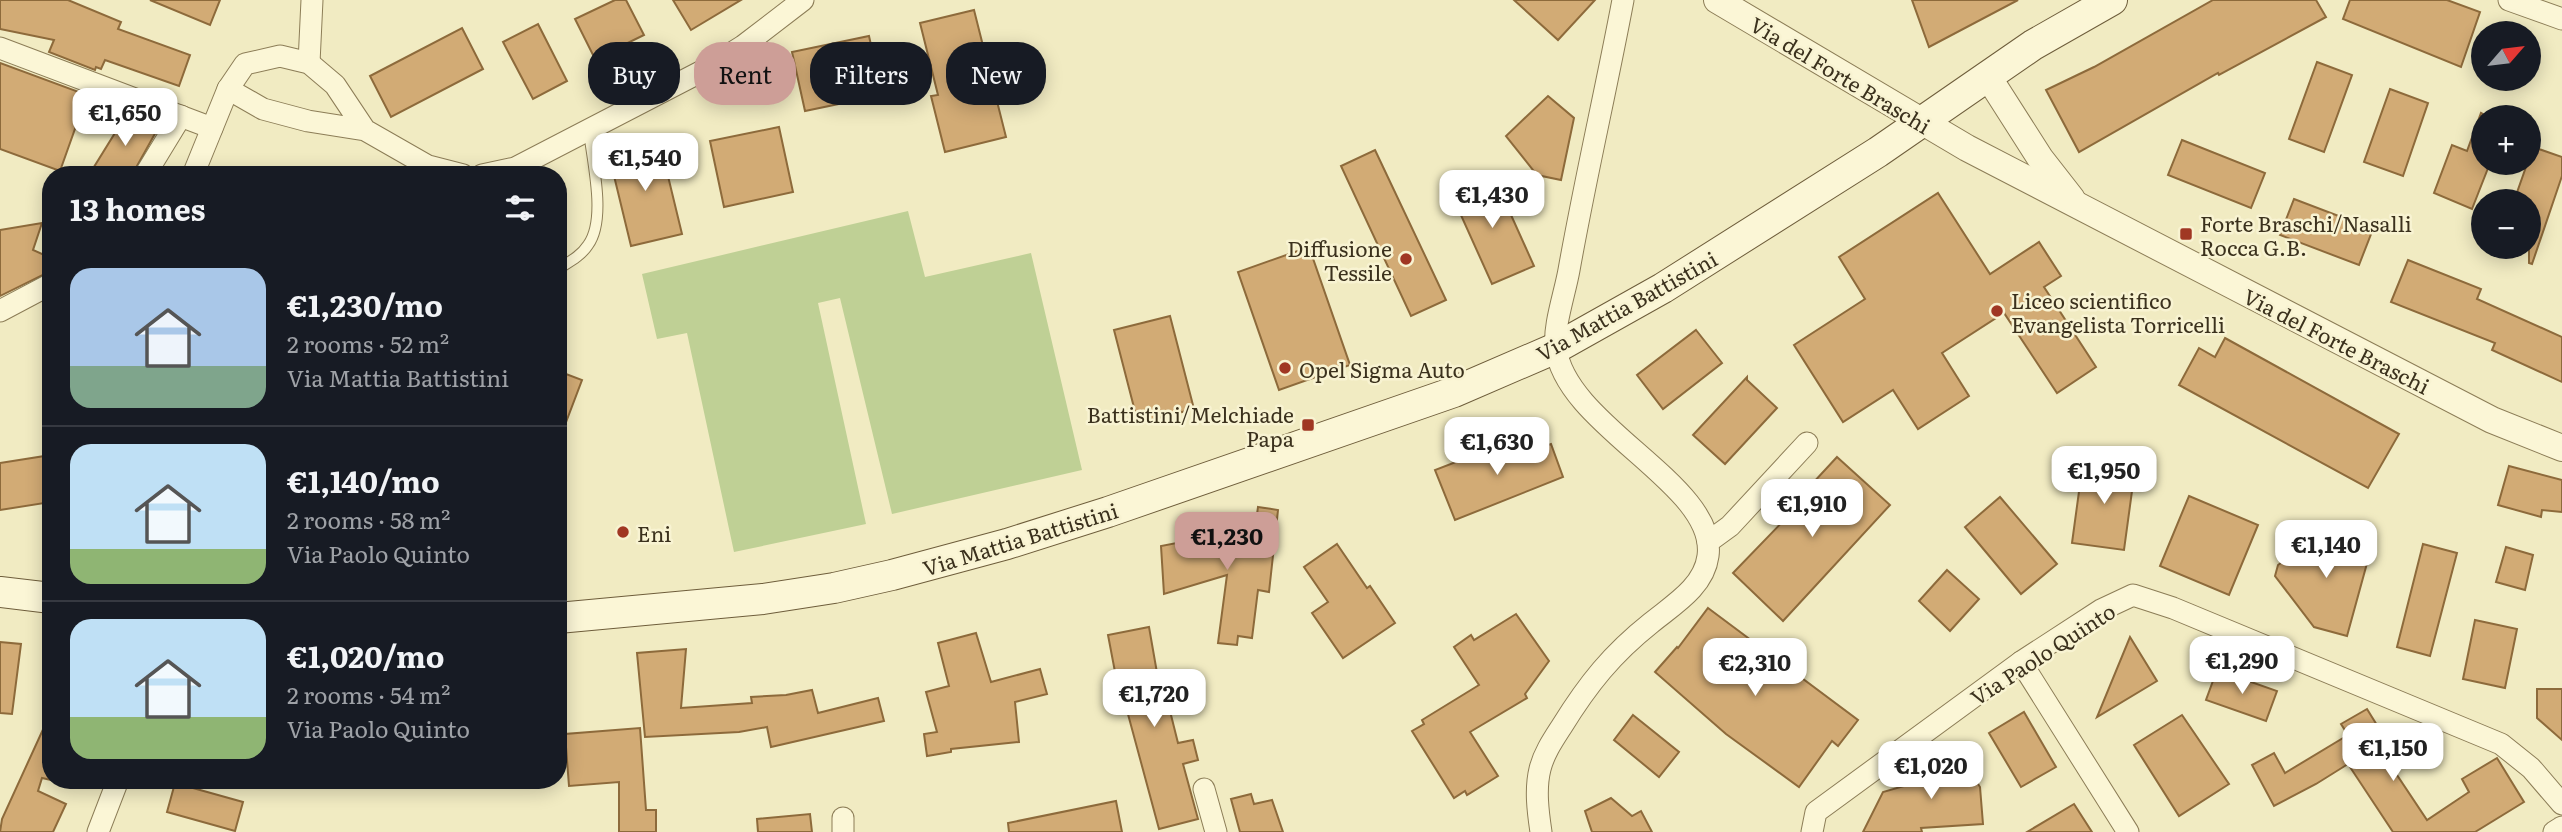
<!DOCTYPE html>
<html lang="en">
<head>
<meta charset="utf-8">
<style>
  body { margin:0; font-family:Literata,serif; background:#242831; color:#f1f3f6; height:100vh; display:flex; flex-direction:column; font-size:26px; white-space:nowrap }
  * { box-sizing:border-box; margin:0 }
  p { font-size:23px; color:#9ea1a6 }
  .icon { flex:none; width:38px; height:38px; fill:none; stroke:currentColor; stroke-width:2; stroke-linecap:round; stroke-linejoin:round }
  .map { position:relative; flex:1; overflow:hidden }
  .side { position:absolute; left:42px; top:166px; width:525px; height:623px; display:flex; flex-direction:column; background:#171b24; border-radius:28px; box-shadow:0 4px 18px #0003 }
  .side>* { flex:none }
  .top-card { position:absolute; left:588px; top:42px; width:665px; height:63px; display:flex; gap:14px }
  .needle { width:46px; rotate:62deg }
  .tools { position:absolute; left:2471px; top:21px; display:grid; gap:14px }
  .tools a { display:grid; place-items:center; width:70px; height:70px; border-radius:50%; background:#171b24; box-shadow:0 4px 18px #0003; font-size:35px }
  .price { position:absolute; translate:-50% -60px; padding:0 16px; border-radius:14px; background:#fff; color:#222; font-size:23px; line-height:46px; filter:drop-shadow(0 2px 4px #0008) }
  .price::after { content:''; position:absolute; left:50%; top:42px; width:21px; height:16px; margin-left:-10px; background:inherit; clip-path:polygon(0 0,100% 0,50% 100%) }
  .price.on { background:#cd9e97; color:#111 }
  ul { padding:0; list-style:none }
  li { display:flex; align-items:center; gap:21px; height:175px; padding:0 28px }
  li+li { border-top:2px solid #363941 }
  li span { display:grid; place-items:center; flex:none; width:196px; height:140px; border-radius:21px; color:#555 }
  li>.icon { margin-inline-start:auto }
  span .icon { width:84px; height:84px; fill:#fffc; stroke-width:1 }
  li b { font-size:30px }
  h2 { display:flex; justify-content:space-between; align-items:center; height:84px; padding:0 28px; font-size:30px }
  .chip { padding:0 24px; border-radius:28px; background:#171b24; box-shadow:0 4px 18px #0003; font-size:24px; line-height:63px }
  .chip.on { background:#cd9e97; color:#111 }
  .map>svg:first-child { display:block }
  .green { fill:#bfd095 }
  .building { fill:#d2ab75; stroke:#8d6a3b; stroke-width:2 }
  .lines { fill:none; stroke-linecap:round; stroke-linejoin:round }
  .service-casing { stroke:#8c7d57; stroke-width:12 }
  .minor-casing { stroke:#8c7d57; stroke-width:23 }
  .tertiary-casing { stroke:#8c7d57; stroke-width:28 }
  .secondary-casing { stroke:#6e5d3b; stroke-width:32 }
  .service { stroke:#fbf6d6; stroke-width:10 }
  .minor { stroke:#fbf6d6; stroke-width:21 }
  .tertiary { stroke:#fbf6d6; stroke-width:26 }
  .secondary { stroke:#fbf6d6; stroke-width:30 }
  .poi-dot { fill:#a03723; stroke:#f8f3d2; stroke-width:2.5 }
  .labels { text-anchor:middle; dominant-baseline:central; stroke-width:5; stroke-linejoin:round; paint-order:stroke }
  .street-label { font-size:21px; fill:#3b311d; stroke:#f8f3d2 }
  .poi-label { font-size:21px; fill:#3b311d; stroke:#f8f3d2; text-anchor:start }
</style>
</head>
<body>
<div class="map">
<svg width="2562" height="832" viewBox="0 0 2562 832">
  <rect width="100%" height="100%" fill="#f1ebc2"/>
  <polygon class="green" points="908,211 925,277 1031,253 1082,470 892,514 840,298 818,303 866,524 734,552 687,333 657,339 642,274"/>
  <g class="building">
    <polygon points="0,0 68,0 121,22 118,29 190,55 179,86 105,60 101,69 96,67 95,70 49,52 54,40 0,29"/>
    <polygon points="150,0 220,0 210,25"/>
    <polygon points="615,0 626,0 644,35 595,59 575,19"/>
    <polygon points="673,0 741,0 691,30"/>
    <polygon points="1514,0 1595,0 1558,40"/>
    <polygon points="1912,0 2018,0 1929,47"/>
    <polygon points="2213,0 2316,0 2326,17 2219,75 2218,73 2079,152 2046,90 2094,67"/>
    <polygon points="2350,0 2447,0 2480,12 2461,67 2343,19"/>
    <polygon points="974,10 1006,137 945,152 931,96 938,95 920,23"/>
    <polygon points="538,24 567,81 533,99 503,42"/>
    <polygon points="462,28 483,69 391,117 370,76"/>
    <polygon points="869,36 882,95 805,111 792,52"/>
    <polygon points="2317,62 2352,75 2324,152 2289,139"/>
    <polygon points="0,63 87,95 60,171 0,149"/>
    <polygon points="2390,89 2428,103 2403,176 2364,162"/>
    <polygon points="1548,96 1574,118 1561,180 1537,175 1506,136"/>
    <polygon points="128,112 157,130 132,175 89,175"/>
    <polygon points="2481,113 2483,114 2483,163 2490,163 2472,209 2434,193 2452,145 2467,151"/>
    <polygon points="779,127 793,192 724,207 710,141"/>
    <polygon points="659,139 682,234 631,246 608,151"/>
    <polygon points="2182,140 2265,173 2251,208 2168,175"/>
    <polygon points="2533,147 2562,157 2562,176 2532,264 2529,263 2529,201 2514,201"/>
    <polygon points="1375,150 1446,300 1411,316 1341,166"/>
    <polygon points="1493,175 1534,266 1492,284 1451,193"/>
    <polygon points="1938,193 1990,274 2039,242 2061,276 2044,287 2096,367 2057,393 2004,313 1942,353 1969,396 1918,429 1893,390 1843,422 1794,345 1865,299 1839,257"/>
    <polygon points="2294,199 2373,229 2359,265 2280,235"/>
    <polygon points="42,223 33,250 51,258 51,271 0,296 0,230"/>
    <polygon points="1309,247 1350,365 1279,390 1238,272"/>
    <polygon points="2408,260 2481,289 2477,299 2562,337 2562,382 2492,350 2495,343 2391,302"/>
    <polygon points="1170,316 1194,409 1138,423 1114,330"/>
    <polygon points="1696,330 1722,363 1663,409 1637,375"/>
    <polygon points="2225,338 2399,434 2368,488 2179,385 2199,348 2215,357"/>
    <polygon points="558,371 582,380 560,438 558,438"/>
    <polygon points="1747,377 1747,380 1777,408 1725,464 1693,435"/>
    <polygon points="1539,438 1542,447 1551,444 1563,477 1455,520 1435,470 1474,455 1477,461"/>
    <polygon points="51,455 51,502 0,510 0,463"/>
    <polygon points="1837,457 1890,505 1783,621 1733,573 1790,514 1787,511"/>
    <polygon points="2083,462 2135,469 2124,550 2072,543"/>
    <polygon points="2509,466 2562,480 2562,512 2542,510 2541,517 2498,505"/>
    <polygon points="2189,496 2258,525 2229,595 2160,566"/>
    <polygon points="2000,497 2057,564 2021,594 1965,527"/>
    <polygon points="1258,507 1278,510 1269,592 1258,590 1252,638 1238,636 1237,645 1218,643 1227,575 1164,594 1161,546 1218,535 1217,538 1253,543"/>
    <polygon points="2326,530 2341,551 2345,534 2372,545 2347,636 2314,627 2275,576 2278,565"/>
    <polygon points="1337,544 1367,588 1370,586 1395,623 1343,658 1312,613 1328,602 1304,567"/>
    <polygon points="2423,544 2457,553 2430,656 2397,647"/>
    <polygon points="2506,547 2533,555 2525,590 2496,582"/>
    <polygon points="1947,570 1979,599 1950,631 1919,601"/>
    <polygon points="1708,608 1858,720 1838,746 1832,741 1799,787 1726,734 1655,672 1677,647 1678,648"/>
    <polygon points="1516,614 1549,661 1525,694 1527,698 1470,732 1498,776 1467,795 1465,791 1454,798 1412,731 1424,724 1422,720 1479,685 1454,647 1471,635 1474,640"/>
    <polygon points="2475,620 2517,629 2505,688 2463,679"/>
    <polygon points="1149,627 1164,713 1170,711 1178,743 1193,740 1198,760 1183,764 1198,819 1159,829 1122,692 1119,693 1108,635"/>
    <polygon points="976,633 991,682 1040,669 1047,694 1015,702 1019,742 951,749 951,752 927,756 924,734 937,732 926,692 949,686 938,643"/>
    <polygon points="2130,637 2157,681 2097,717"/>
    <polygon points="0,642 21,644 12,714 0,713"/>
    <polygon points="686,649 681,708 752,703 751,697 786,695 812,690 818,713 878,698 884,721 771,747 767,727 739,732 645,737 637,653"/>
    <polygon points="2217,670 2277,691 2266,721 2206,700"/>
    <polygon points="2537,689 2562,689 2562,740 2537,718"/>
    <polygon points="2367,709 2388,743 2379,748 2427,820 2469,792 2462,779 2497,758 2524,802 2475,832 2393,832 2348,764 2316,784 2274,806 2252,765 2274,753 2285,773 2348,735 2341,724"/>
    <polygon points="51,712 51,780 42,778 38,791 66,804 53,832 0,832 2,819"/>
    <polygon points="2024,712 2056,767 2021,787 1989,733"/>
    <polygon points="1633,715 1679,752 1659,777 1614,740"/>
    <polygon points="2182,715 2229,784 2179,816 2134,745"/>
    <polygon points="640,728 646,810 656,810 656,832 619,832 619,782 569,786 565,734"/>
    <polygon points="1956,749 1980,787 1983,824 1921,828 1922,832 1863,832 1883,792 1935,777 1931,762"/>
    <polygon points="175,783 243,802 235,831 167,812"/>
    <polygon points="1251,794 1254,804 1272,800 1283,832 1240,832 1231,799"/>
    <polygon points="1611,798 1632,816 1641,811 1652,832 1592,832 1585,811"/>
    <polygon points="1116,801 1122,832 1009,832 1008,823"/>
    <polygon points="2074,804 2092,832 2027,832"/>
    <polygon points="810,814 812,832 758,832 757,819"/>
  </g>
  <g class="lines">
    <defs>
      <path id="service" d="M558,269C569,262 581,256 588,245C607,219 592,161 589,131"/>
      <g id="minor">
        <polyline points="2509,0 2562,19"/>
        <polyline points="0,48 212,128"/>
        <polyline points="309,63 312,0"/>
        <polyline points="365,130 308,121 263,109 228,89 245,64 280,56 309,63 335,85 365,130 428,166 463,175"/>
        <polyline points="145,175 181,116"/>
        <polyline points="193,175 228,89"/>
        <polyline points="482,175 515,168 708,68 743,46 803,0"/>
        <polyline points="0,311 51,284"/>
        <polyline points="1708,542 1730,526 1807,443"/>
        <polyline points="2021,662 2128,832"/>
        <polyline points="1204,789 1216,832"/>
        <polyline points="843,818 843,832"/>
        <polyline points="98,832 118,780"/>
        <path d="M1541,832C1538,812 1535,789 1540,769C1544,753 1553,740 1562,726C1588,684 1612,654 1651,623C1673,605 1704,587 1708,556C1718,485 1565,426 1556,348C1553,327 1565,293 1569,270C1585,180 1606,90 1623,0"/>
        <polyline points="1812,832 1816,812 2021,662 2101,610 2133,595 2173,608 2501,744 2531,768 2562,804"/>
        <polyline points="2554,832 2562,827"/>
      </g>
      <g id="tertiary">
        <polyline points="1717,0 1967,148 2492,420 2562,448"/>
        <polyline points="1987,75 2040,158 2072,199"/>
      </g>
      <g id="secondary">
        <polyline points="0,592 51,598"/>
        <polyline points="558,618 763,599 834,588 892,575 1007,544 1108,512 1454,392 1556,348 1663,288 1878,152 2033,45 2112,0"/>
      </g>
    </defs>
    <use href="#service" class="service-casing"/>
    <use href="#minor" class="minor-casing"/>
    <use href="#tertiary" class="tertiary-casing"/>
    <use href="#secondary" class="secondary-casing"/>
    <use href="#service" class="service"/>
    <use href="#minor" class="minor"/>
    <use href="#tertiary" class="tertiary"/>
    <use href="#secondary" class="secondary"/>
  </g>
  <g class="poi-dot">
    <rect x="2179" y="227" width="14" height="14" rx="3.5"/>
    <circle cx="1406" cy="259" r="7"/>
    <circle cx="1997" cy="311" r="7"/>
    <circle cx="1285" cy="368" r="7"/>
    <rect x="1301" y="418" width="14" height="14" rx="3.5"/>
    <circle cx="623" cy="532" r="7"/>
  </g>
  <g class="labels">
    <g class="street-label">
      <text transform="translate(1841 74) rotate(31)">Via del Forte Braschi</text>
      <text transform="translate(1626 305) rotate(-29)">Via Mattia Battistini</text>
      <text transform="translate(2337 340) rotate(27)">Via del Forte Braschi</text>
      <text transform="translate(1020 538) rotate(-17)">Via Mattia Battistini</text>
      <text transform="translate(2042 653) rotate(-33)">Via Paolo Quinto</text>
    </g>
    <g class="poi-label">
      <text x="2200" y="222">Forte Braschi/Nasalli<tspan x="2200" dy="24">Rocca G.B.</tspan></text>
      <text x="1392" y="247" text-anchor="end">Diffusione<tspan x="1392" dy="24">Tessile</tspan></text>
      <text x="2011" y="299">Liceo scientifico<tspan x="2011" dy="24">Evangelista Torricelli</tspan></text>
      <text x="1299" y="368">Opel Sigma Auto</text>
      <text x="1294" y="413" text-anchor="end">Battistini/Melchiade<tspan x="1294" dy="24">Papa</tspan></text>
      <text x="637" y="532">Eni</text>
    </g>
  </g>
</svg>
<div class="tools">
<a><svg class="needle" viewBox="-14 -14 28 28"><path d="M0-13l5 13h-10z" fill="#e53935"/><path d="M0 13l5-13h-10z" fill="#9ea1a6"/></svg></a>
<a>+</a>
<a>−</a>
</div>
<b class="price" style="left:125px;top:148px">€1,650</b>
<b class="price" style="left:645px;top:193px">€1,540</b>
<b class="price" style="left:1492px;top:230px">€1,430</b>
<b class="price" style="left:1497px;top:477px">€1,630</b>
<b class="price" style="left:2104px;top:506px">€1,950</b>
<b class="price" style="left:1812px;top:539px">€1,910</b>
<b class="price on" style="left:1227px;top:572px">€1,230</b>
<b class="price" style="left:2326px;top:580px">€1,140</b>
<b class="price" style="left:2242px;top:696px">€1,290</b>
<b class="price" style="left:1755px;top:698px">€2,310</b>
<b class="price" style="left:1154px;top:729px">€1,720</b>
<b class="price" style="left:2393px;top:783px">€1,150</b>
<b class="price" style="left:1931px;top:801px">€1,020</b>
<div class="top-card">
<a class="chip">Buy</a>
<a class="chip on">Rent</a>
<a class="chip">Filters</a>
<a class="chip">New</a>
</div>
<section class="side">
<h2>13 homes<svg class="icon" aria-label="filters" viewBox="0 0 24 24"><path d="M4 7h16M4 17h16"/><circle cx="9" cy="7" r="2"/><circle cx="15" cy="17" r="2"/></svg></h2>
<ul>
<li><span style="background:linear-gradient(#a9c7e8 70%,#7fa58c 0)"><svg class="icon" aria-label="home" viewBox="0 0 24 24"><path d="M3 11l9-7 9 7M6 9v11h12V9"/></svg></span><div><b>€1,230/mo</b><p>2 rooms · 52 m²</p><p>Via Mattia Battistini</p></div></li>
<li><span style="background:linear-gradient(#bfe0f5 75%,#8fb573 0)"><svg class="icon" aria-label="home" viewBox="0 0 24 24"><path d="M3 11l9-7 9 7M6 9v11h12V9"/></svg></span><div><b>€1,140/mo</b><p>2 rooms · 58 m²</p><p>Via Paolo Quinto</p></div></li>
<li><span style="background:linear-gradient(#bfe0f5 70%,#8fb573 0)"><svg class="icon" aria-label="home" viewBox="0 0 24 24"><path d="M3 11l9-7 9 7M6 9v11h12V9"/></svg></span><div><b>€1,020/mo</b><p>2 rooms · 54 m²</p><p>Via Paolo Quinto</p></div></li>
</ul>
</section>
</div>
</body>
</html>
